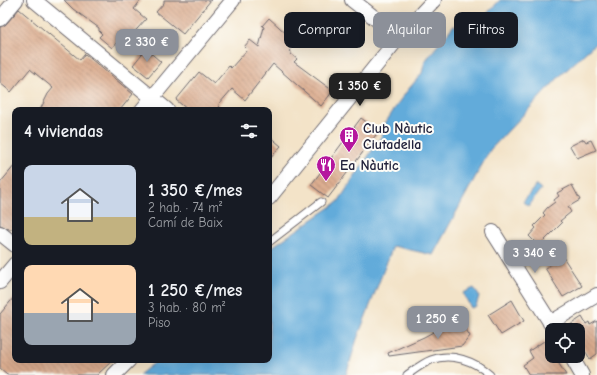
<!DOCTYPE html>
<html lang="es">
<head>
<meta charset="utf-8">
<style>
  body { margin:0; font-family:"Comic Neue",sans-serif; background:#20242c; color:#f1f3f6; height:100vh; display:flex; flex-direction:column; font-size:15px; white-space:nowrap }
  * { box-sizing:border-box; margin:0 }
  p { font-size:13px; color:#9ea1a6 }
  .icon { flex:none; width:22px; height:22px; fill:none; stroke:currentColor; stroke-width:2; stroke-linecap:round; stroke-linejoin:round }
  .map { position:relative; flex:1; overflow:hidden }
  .panel { position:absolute; left:12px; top:107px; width:260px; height:256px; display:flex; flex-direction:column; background:#171b24; border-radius:8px; box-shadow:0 4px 16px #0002 }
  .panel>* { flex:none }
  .guide { position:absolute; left:284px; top:12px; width:253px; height:36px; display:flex; gap:8px }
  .fabs { position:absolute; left:545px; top:323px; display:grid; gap:8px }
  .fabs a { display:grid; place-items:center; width:40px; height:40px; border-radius:8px; background:#171b24; box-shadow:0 4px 16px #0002; font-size:20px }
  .price { position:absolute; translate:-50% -34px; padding:0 9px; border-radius:8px; background:#8c9099; color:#fff; font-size:13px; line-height:26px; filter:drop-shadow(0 1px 2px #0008) }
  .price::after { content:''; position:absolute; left:50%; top:24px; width:12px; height:9px; margin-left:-6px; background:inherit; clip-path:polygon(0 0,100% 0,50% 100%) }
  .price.selected { background:#222; color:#fff }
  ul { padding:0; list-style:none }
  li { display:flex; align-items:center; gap:12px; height:100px; padding:0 12px }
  li span { display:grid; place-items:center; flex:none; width:112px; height:80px; border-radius:8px; color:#555 }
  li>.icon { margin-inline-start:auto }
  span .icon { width:48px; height:48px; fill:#fffc; stroke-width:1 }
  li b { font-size:17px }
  h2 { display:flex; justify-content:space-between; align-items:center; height:48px; padding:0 12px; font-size:17px }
  .tag { padding:0 14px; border-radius:8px; background:#171b24; box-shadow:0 4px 16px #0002; font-size:14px; line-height:36px }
  .tag.selected { background:#8c9099; color:#fff }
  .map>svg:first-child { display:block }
  .water { fill:#62abda; stroke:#42668a }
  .building { fill:url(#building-back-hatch) }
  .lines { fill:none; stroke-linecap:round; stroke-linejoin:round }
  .service-casing { stroke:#6b666c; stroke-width:9 }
  .minor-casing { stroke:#6b666c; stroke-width:16 }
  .service { stroke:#fff; stroke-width:7 }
  .minor { stroke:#fff; stroke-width:14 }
  .labels { text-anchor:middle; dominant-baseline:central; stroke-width:4; stroke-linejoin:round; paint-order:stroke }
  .poi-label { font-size:14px; font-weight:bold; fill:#22223b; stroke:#fdfcf7; text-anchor:start }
</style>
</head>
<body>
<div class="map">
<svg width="597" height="375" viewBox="0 0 597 375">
  <defs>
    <pattern id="building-back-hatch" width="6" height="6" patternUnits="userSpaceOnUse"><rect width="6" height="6" fill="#dcad90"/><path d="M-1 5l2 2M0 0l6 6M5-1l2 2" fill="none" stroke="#b28c77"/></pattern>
  </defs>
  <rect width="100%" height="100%" fill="#fdfcf7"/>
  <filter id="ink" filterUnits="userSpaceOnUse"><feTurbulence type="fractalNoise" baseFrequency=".025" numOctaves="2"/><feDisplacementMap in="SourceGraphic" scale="8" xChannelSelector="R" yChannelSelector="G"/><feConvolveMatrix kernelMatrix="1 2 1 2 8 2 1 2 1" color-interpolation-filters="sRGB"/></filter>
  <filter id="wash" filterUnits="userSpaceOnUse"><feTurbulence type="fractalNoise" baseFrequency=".012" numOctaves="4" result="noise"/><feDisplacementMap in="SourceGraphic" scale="16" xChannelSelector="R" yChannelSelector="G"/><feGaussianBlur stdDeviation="0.9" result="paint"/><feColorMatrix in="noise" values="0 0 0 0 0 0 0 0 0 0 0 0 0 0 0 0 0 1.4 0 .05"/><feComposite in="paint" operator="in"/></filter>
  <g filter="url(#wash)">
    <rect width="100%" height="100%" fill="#f3e3c8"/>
    <g class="water">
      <polygon points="500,0 597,0 597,42 560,76 490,150 433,255 393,246 357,339 346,375 139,375 158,360 269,360 269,249 338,202 383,134 380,131 403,96 422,73 425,61 454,25 466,36"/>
      <polygon points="536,185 541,189 528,206 523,202"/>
      <polygon points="474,288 479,296 476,306 471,308 463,293"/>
    </g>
    <g id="blocks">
      <g class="building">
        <polygon points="64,0 141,0 134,9 146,19 121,47 116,43 112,48 99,37 102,34 99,31 99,28 73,9"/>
        <polygon points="164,0 211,0 183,34 156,12 164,3"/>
        <polygon points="19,9 80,60 85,54 133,94 120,110 40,110 48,94 53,88 30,69 11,92 0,83 0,27 6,24"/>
        <polygon points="269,18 289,36 291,54 297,59 294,62 333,91 321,106 273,64 245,100 232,89 219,104 220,110 188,110 176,100 199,72 214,84 229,66 231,68 247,50 244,47 250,40 259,47 264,27 262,26"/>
        <polygon points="146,49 161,62 148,77 133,65"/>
        <polygon points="361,118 379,131 328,198 311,185"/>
        <polygon points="269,136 281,146 269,160"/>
        <polygon points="584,139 586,142 591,140 596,150 577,158 570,146"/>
        <polygon points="15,165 15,229 9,229 0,225 0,183"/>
        <polygon points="572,185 580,200 568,207 571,212 560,221 562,223 539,246 529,236 536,228 534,226 545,215 543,213 547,208 555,202 554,200 559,196 557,193"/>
        <polygon points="563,257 582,286 563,297 545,268"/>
        <polygon points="15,296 15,360 113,360 97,375 7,375 0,369 0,314"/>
        <polygon points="512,300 524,321 501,335 488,315"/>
        <polygon points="582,317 586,324 589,322 590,325 597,321 597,354 590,359 578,339 578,330 572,330 570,325"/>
        <polygon points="459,318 470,336 462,346 389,356 388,353 424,337"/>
        <polygon points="544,341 552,356 554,356 566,375 529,375 523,365 533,358 529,351"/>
      </g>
    </g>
  </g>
  <g filter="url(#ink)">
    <use href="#blocks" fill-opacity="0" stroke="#6b666c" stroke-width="1"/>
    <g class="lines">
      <defs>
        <g id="service">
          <polyline points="269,242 321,202"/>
          <path d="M407,375C414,370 423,363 431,360C451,352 475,361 490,375"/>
        </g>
        <g id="minor">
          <polyline points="34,0 167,110"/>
          <polyline points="352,0 399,37"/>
          <polyline points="0,19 16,0"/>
          <polyline points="142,110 233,0"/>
          <polyline points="269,198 399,37 434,0"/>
          <polyline points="493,232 555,330"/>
          <polyline points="0,233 15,245"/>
          <polyline points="0,282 15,264"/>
          <polyline points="550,323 597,295"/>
          <polyline points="571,356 582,375"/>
          <polyline points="114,375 129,360"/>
        </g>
      </defs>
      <use href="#service" class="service-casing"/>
      <use href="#minor" class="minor-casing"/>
      <use href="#service" class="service"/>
      <use href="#minor" class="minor"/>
    </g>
  </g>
  <defs>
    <symbol id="building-pin" viewBox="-11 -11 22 30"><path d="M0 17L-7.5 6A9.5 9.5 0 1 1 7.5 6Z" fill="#b5179e" stroke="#fdfcf7"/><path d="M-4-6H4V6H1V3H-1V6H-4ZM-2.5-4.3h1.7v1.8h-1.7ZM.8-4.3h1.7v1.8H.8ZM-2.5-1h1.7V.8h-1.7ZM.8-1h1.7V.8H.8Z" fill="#fff"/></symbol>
    <symbol id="restaurant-pin" viewBox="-11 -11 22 30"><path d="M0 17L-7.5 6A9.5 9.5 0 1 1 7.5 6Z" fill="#b5179e" stroke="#fdfcf7"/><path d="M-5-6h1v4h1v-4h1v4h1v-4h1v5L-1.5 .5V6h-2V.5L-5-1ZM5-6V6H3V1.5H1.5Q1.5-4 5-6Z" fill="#fff"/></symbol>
  </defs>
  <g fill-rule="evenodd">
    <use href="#building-pin" x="338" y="125" width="22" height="30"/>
    <use href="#restaurant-pin" x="315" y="154" width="22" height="30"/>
  </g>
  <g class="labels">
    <g class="poi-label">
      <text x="363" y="128">Club Nàutic<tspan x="363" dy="16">Ciutadella</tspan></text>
      <text x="340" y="165">Ea Nàutic</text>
    </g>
  </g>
</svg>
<div class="fabs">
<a><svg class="icon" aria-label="locate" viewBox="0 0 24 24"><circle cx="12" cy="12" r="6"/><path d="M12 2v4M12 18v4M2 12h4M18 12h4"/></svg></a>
</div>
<b class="price" style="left:147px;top:63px">2 330 €</b>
<b class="price selected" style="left:360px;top:107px">1 350 €</b>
<b class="price" style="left:535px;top:274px">3 340 €</b>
<b class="price" style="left:438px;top:340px">1 250 €</b>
<div class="guide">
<a class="tag">Comprar</a>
<a class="tag selected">Alquilar</a>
<a class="tag">Filtros</a>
</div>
<section class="panel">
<h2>4 viviendas<svg class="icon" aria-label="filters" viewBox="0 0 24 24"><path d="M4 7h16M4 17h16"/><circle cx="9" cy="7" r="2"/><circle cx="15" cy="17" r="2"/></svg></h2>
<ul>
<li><span style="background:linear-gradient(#c9d6e8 65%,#c2b280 0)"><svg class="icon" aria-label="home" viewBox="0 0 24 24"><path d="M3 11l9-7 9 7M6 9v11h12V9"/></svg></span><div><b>1 350 €/mes</b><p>2 hab. · 74 m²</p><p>Camí de Baix</p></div></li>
<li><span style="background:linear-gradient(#ffd9b3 60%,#9aa5b1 0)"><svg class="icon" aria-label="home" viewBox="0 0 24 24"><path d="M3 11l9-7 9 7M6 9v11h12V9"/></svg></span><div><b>1 250 €/mes</b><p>3 hab. · 80 m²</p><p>Piso</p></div></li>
</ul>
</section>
</div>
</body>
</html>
